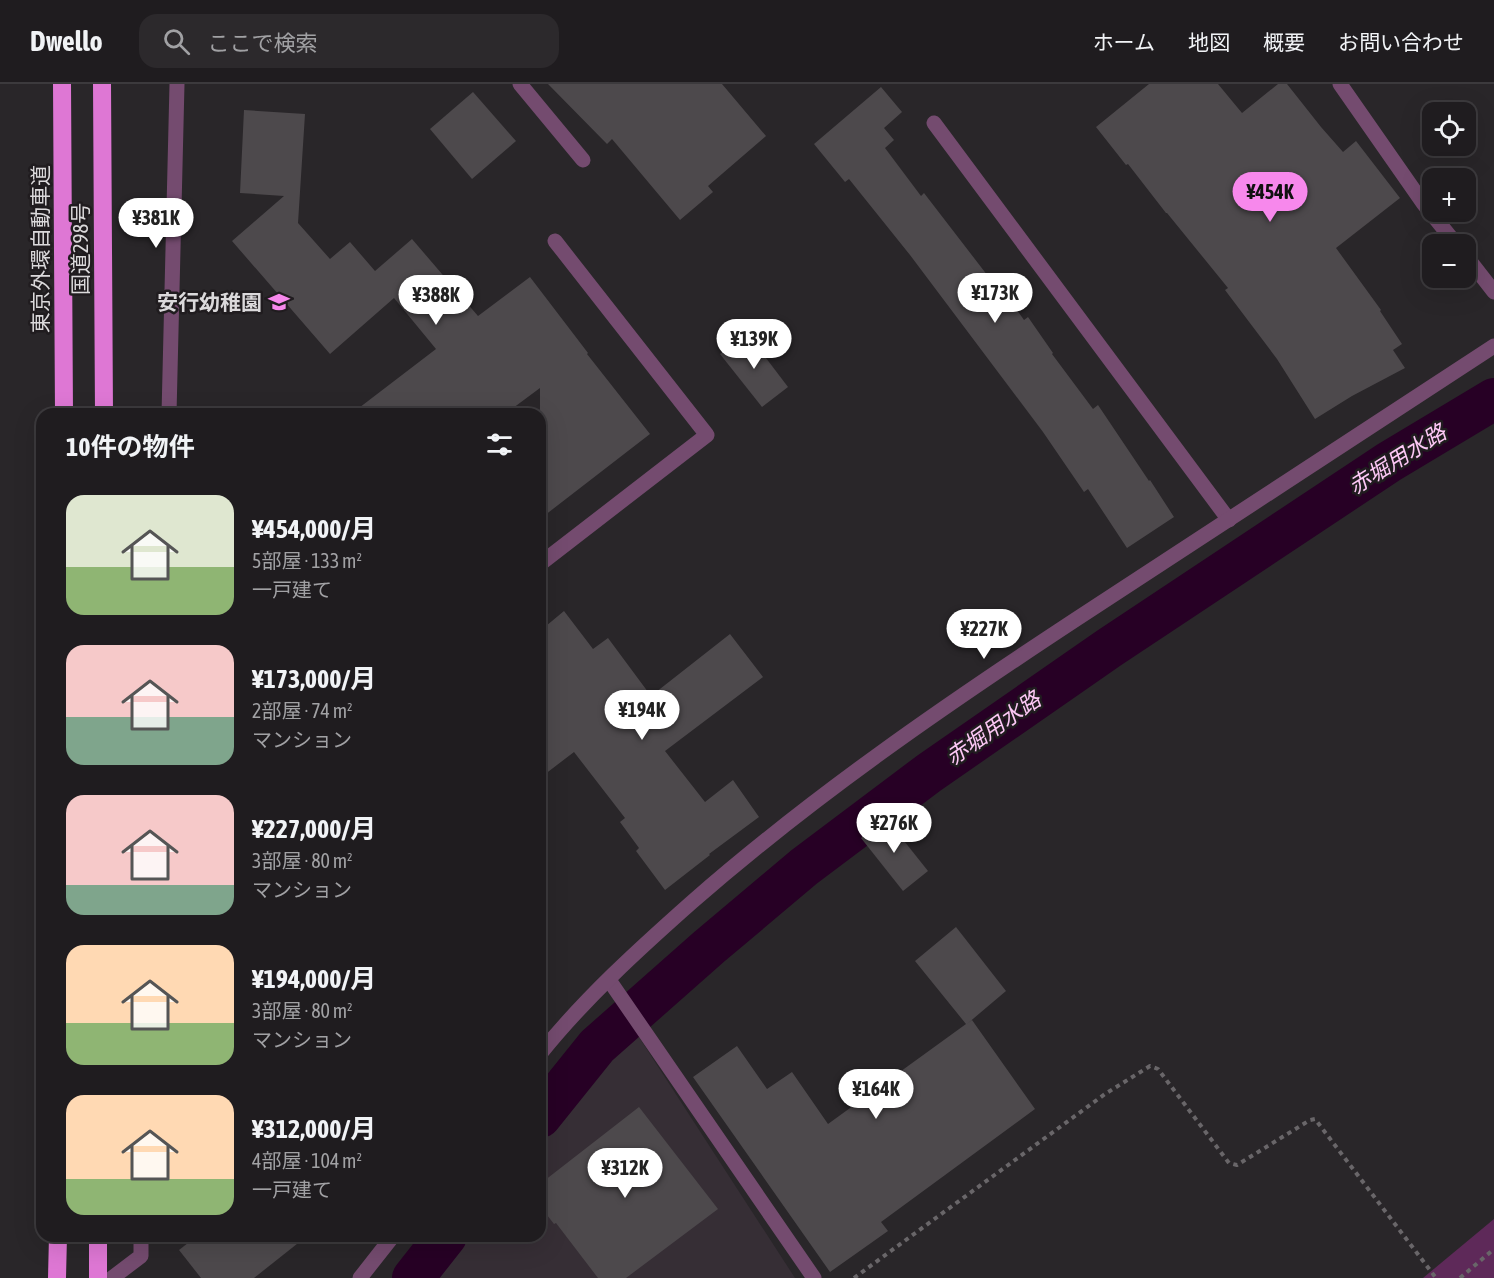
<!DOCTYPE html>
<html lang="ja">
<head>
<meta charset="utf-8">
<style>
  body { margin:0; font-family:"Asap Condensed","Noto Sans JP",sans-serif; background:#2c292c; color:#f1f3f6; height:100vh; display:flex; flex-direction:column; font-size:22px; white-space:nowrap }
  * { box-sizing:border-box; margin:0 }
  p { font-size:20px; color:#a1a1a4 }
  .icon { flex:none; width:33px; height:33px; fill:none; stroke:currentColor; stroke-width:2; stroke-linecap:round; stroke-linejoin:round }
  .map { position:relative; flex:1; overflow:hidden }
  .side { position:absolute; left:36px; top:324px; width:510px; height:834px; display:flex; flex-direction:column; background:#1f1c1f; border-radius:18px; box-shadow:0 6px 24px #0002,0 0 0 2px #3c3a3d }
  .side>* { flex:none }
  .tools { position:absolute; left:1422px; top:18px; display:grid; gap:12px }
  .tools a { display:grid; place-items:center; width:54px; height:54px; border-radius:12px; background:#1f1c1f; box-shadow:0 6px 24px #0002,0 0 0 2px #3c3a3d; font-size:30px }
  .price { position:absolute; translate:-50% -51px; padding:0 14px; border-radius:21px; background:#fff; color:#222; font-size:20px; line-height:39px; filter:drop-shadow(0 2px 3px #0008) }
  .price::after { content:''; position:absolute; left:50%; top:36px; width:18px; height:14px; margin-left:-9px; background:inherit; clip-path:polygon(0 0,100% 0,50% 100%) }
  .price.selected { background:#f788ec; color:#111 }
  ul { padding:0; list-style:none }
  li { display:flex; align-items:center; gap:18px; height:150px; padding:0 30px }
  li span { display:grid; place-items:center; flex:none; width:168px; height:120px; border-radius:18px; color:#555 }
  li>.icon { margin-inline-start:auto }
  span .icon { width:72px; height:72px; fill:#fffc; stroke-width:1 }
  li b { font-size:26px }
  h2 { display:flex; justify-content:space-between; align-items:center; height:72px; padding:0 30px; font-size:26px }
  header { display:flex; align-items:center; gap:36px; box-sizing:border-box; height:84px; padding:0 30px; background:#1f1c1f; border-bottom:2px solid #3c3a3d }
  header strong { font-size:28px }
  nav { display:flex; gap:33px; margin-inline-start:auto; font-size:21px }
  .search { width:420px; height:54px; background:#2c292c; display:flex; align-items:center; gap:15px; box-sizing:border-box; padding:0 21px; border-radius:18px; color:#a1a1a4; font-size:22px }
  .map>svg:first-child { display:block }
  .built { fill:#362e35 }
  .green { fill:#5e2959 }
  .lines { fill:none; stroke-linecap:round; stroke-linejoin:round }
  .canal { stroke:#270025; stroke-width:42 }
  .building { fill:#4d494c }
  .path { stroke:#696669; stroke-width:4; stroke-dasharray:4.5 4.5; stroke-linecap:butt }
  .minor { stroke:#744b6f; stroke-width:15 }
  .highway { stroke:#de77d4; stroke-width:18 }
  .labels { text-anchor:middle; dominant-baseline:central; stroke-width:5; stroke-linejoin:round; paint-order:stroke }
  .street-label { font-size:21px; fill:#dbd9db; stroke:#201c1f }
  .poi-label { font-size:21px; font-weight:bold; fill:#dbd9db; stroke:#201c1f; text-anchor:end }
  .water-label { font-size:22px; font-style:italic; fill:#fdc8f6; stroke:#201c1f }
</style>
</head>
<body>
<header>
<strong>Dwello</strong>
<div class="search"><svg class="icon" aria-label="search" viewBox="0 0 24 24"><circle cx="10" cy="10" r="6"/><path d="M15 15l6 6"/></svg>ここで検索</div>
<nav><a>ホーム</a><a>地図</a><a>概要</a><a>お問い合わせ</a></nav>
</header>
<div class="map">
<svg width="1494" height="1194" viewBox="0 0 1494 1194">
  <rect width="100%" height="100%" fill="#292629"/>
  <polygon class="built" points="633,944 795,1194 424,1194 456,1152 540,1152 540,1043 597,979"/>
  <polygon class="green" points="1494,1135 1494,1194 1423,1194"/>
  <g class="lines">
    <g class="canal">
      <polyline points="540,1033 597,962 709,863 804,783 929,689 1109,564 1389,378 1494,315"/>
      <polyline points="413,1194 446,1152"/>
    </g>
  </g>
  <g class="building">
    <polygon points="548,0 722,0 766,52 708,102 713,108 680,136 612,55 607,60"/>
    <polygon points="1149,0 1218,0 1242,29 1278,0 1287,0 1321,43 1343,68 1356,57 1400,114 1336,164 1381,226 1380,227 1402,260 1393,266 1405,284 1352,312 1315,335 1277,275 1225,206 1228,204 1167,129 1166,129 1128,80 1126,81 1096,43"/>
    <polygon points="881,3 902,28 884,44 894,56 885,64 921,112 924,109 991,196 994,194 1024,236 1028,233 1053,269 1052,270 1093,325 1098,321 1149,397 1150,396 1174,433 1127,464 1088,405 1084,408 1043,348 910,171 849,95 845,98 814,60"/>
    <polygon points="473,8 516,57 472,95 430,45"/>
    <polygon points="244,26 305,30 298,139 330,175 350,158 375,187 412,155 478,232 530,193 588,269 587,270 650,350 540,435 540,304 505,330 351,330 436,265 394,214 330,270 232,157 284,112 240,109"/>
    <polygon points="747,249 788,303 762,323 720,270"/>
    <polygon points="564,527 593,565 608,554 651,612 730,550 763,593 665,667 705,718 733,696 759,733 709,770 710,771 665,806 636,767 639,764 620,738 625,734 574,668 540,694 540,547"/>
    <polygon points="885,733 928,787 903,807 861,754"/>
    <polygon points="956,843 1006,907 967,940 972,936 1035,1025 881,1138 888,1147 830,1188 693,993 737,962 767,1005 792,988 828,1040 966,940 915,877"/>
    <polygon points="639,1023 718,1125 626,1194 598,1194 556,1139 554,1140 540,1122 540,1100"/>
    <polygon points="197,1152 307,1152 254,1194 201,1194 179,1166"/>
  </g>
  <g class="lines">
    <g class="path">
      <polyline points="854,1194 1105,1010 1150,982 1158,985 1229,1079 1237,1081 1310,1036 1315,1035 1436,1194"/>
      <polyline points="1460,1194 1494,1165"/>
    </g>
    <g class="minor">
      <polyline points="520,0 583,76"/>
      <polyline points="1340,0 1423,119 1456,160"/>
      <polyline points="934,39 1229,436"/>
      <polyline points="1466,172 1494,208"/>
      <polyline points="169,330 177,0"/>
      <polyline points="540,480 707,351 555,157"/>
      <polyline points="609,896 814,1194"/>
      <path d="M540,970C585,914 639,865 692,818C813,712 944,622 1078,534C1217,443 1355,353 1494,262"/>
      <polyline points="112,1194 141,1172 141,1152"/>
      <polyline points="360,1194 393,1152"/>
    </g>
    <g class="highway">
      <polyline points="62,0 64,330"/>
      <polyline points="102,0 104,330"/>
      <polyline points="57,1194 58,1152"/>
      <polyline points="98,1194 98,1152"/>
    </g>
  </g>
  <defs>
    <symbol id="school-bare" viewBox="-9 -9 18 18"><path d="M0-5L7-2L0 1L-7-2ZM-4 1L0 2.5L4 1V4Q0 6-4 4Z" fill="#f788ec" stroke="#201c1f" stroke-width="2.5" paint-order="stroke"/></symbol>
  </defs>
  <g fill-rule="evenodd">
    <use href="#school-bare" x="264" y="203" width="30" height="30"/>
  </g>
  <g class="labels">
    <g class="street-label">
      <text transform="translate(40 165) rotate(-90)">東京外環自動車道</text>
      <text transform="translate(80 165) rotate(-90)">国道298号</text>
    </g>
    <g class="poi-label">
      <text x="262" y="218">安行幼稚園</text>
    </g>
    <g class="water-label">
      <text transform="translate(1397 375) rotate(-32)">赤堀用水路</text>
      <text transform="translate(993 644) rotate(-35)">赤堀用水路</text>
    </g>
  </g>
</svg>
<div class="tools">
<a><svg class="icon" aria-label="locate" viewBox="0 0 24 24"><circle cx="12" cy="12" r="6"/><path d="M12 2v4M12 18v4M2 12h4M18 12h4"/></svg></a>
<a>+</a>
<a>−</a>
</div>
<b class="price selected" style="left:1270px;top:139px">¥454K</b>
<b class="price" style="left:156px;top:165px">¥381K</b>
<b class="price" style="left:995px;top:240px">¥173K</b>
<b class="price" style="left:436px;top:242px">¥388K</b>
<b class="price" style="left:754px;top:286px">¥139K</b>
<b class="price" style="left:984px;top:576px">¥227K</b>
<b class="price" style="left:642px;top:657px">¥194K</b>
<b class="price" style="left:894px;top:770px">¥276K</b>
<b class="price" style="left:876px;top:1036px">¥164K</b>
<b class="price" style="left:625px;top:1115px">¥312K</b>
<section class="side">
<h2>10件の物件<svg class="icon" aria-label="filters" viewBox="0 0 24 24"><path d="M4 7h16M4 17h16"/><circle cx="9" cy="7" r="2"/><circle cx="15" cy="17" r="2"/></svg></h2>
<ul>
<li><span style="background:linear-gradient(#dfe7d0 60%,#8fb573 0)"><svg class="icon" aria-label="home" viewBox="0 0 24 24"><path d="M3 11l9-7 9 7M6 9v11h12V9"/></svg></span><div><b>¥454,000/月</b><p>5部屋 · 133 m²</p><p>一戸建て</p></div></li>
<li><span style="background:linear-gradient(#f6c9c9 60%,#7fa58c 0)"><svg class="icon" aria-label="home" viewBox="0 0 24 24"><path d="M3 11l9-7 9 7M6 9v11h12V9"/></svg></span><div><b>¥173,000/月</b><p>2部屋 · 74 m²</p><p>マンション</p></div></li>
<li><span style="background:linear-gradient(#f6c9c9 75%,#7fa58c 0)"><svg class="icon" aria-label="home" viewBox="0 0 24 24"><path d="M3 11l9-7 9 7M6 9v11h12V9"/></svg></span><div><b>¥227,000/月</b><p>3部屋 · 80 m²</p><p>マンション</p></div></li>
<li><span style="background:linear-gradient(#ffd9b3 65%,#8fb573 0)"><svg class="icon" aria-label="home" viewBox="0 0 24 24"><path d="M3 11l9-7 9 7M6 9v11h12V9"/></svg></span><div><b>¥194,000/月</b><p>3部屋 · 80 m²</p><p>マンション</p></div></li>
<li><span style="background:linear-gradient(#ffd9b3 70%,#8fb573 0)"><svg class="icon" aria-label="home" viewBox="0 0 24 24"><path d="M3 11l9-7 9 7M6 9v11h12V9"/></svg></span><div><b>¥312,000/月</b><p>4部屋 · 104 m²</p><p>一戸建て</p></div></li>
</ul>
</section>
</div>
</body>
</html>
